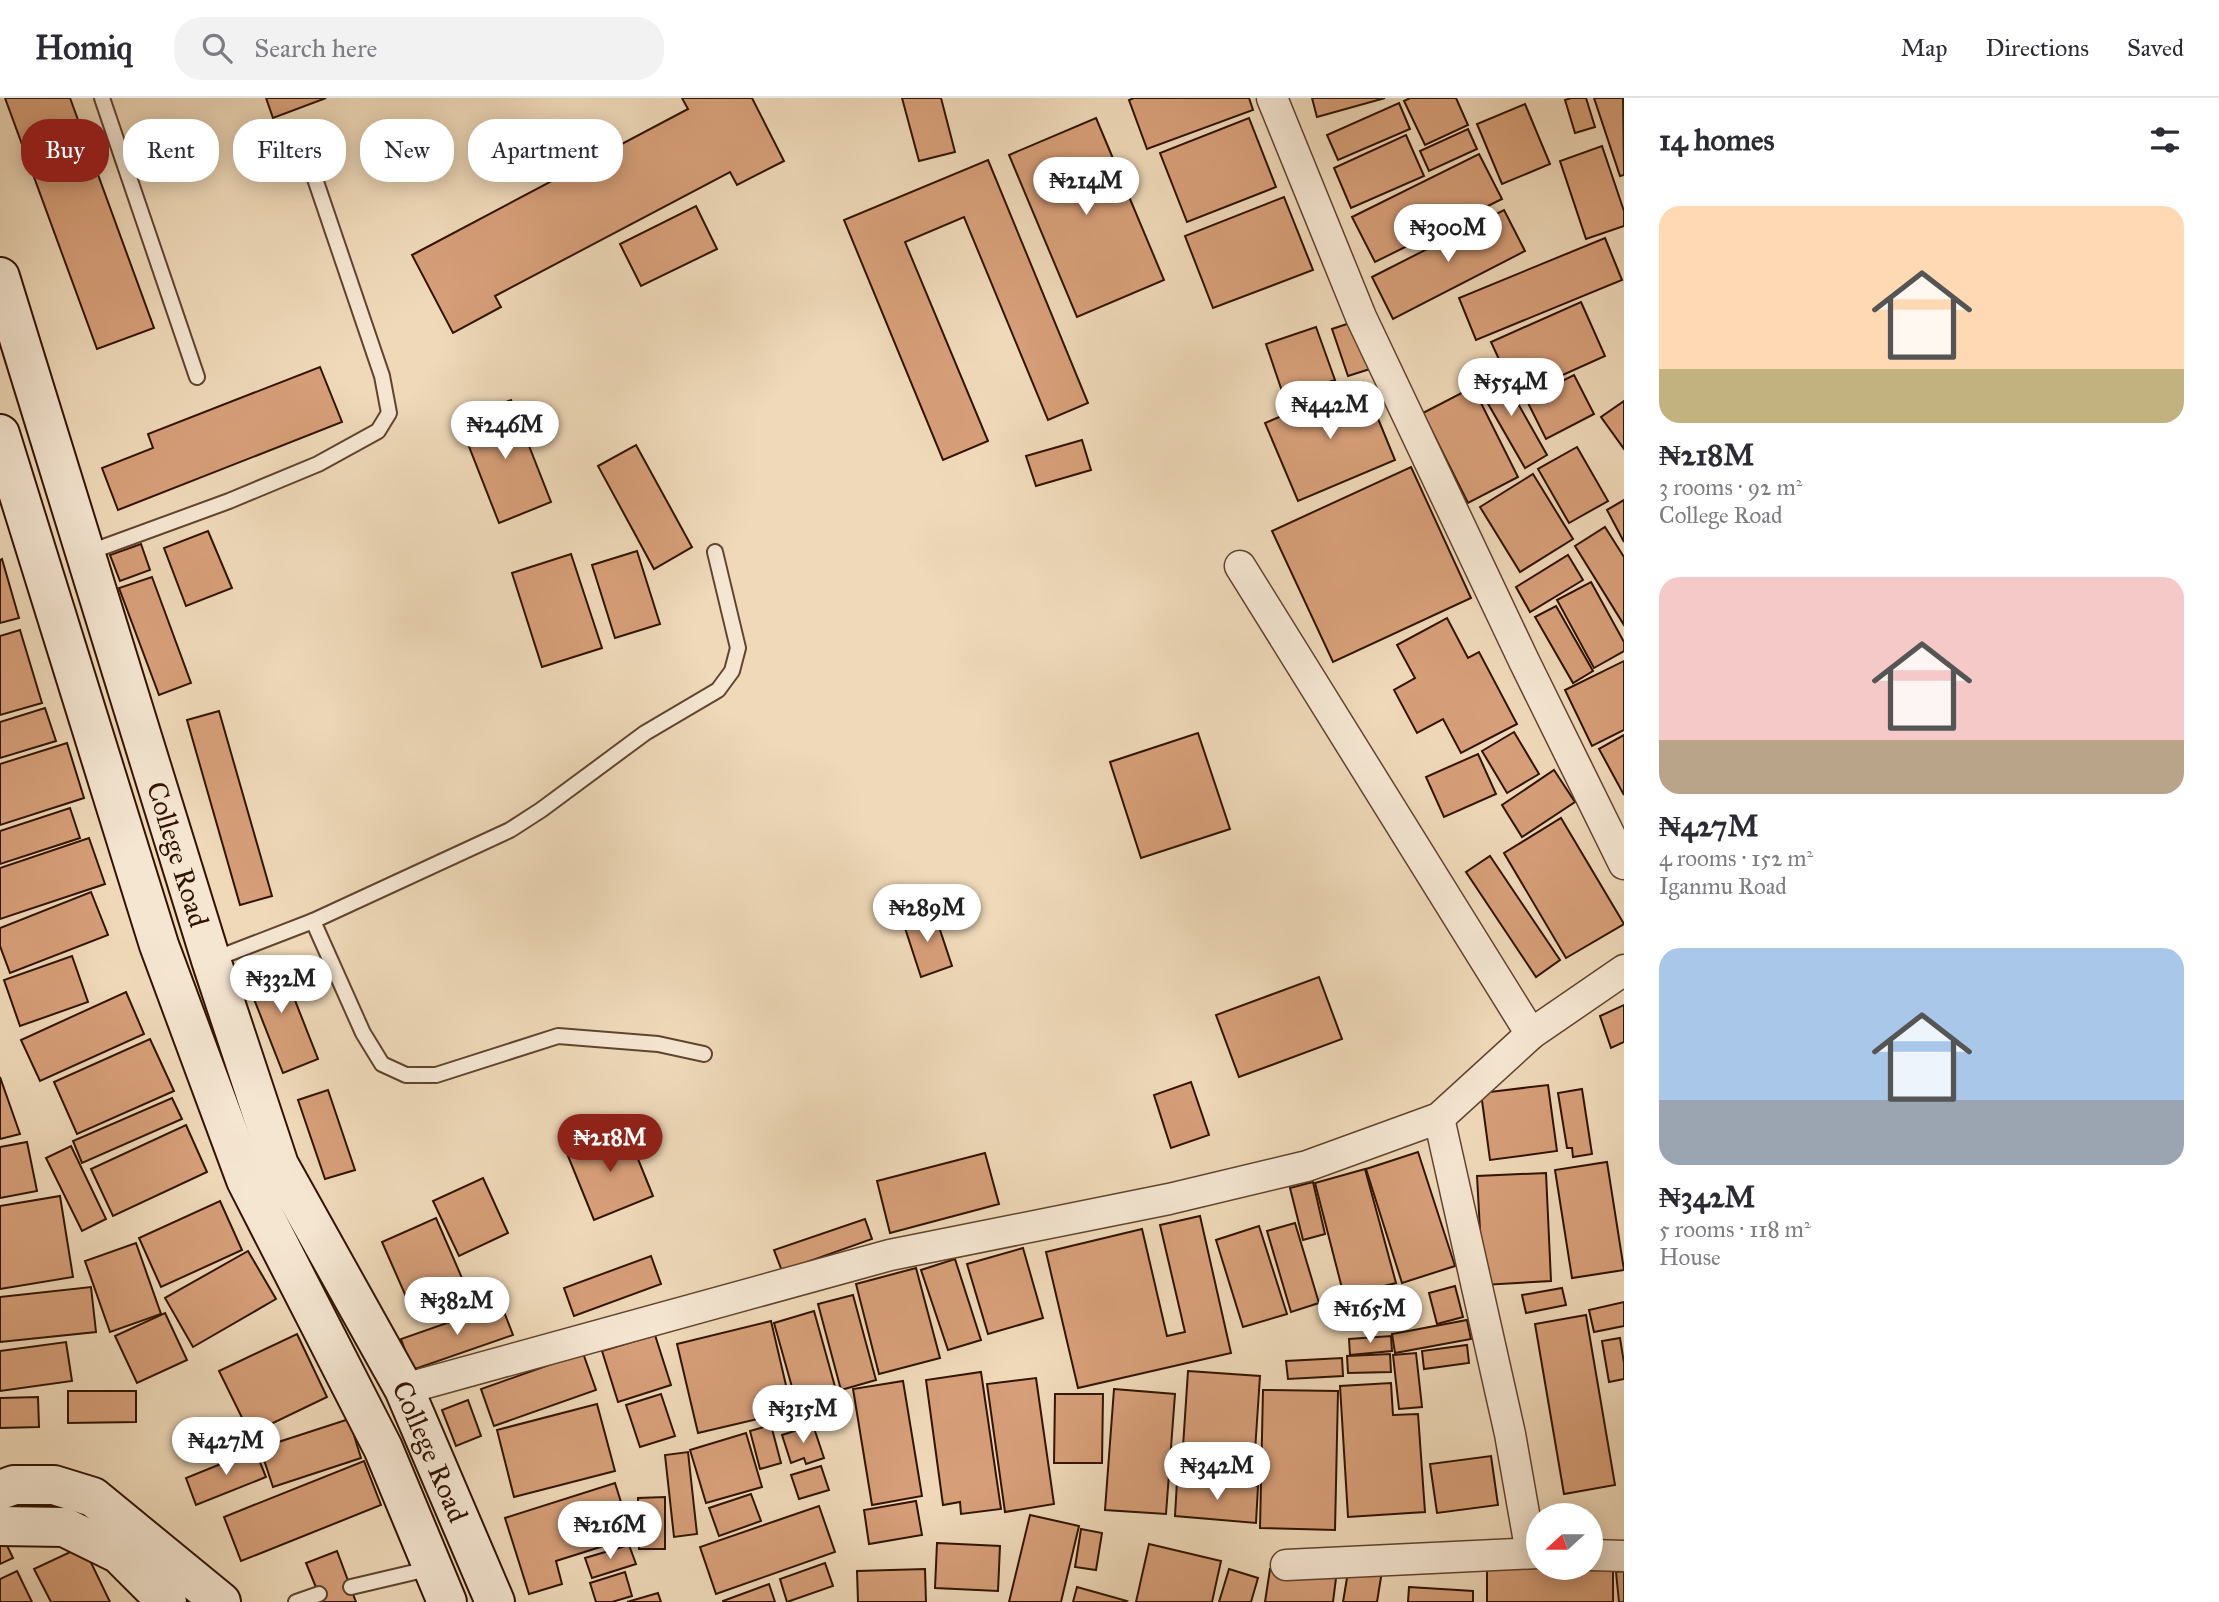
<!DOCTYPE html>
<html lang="en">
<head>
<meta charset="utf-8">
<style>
  body { margin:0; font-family:"IM FELL Great Primer",serif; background:#f2f2f3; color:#2b2b33; height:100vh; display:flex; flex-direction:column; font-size:26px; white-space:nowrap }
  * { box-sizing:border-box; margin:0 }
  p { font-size:23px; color:#7c7c81 }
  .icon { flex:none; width:38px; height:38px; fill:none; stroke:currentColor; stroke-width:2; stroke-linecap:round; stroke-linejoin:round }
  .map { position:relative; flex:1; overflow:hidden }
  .side { display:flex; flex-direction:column; background:#fff; width:595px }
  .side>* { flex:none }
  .top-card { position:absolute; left:21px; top:21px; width:665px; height:63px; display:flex; gap:14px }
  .needle { width:46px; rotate:249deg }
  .tools { position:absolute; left:1526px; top:1405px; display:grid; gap:14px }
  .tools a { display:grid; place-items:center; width:77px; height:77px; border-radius:50%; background:#fff; box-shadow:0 4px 18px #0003; font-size:35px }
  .price { position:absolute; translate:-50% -60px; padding:0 16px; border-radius:24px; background:#fff; color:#222; font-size:23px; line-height:46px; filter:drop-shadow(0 2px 4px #0008) }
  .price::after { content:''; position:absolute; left:50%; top:42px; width:21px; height:16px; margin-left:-10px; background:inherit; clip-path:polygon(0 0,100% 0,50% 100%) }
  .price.selected { background:#8f2418; color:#fff }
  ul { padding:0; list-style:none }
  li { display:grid; align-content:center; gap:14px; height:371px; padding:0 35px }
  li span { display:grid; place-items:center; height:217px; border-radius:21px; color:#555 }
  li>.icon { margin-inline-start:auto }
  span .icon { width:126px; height:126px; fill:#fffc; stroke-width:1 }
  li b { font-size:30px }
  h2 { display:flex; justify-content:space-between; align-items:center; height:84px; padding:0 35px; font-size:30px }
  .tag { padding:0 24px; border-radius:28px; background:#fff; box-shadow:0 4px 18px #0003; font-size:24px; line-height:63px }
  .tag.selected { background:#8f2418; color:#fff }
  header { display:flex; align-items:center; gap:42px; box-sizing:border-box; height:98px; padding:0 35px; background:#fff; border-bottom:2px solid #e1e1e2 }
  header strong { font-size:33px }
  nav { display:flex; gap:38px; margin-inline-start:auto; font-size:24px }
  .search { width:490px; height:63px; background:#f2f2f3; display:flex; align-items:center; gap:18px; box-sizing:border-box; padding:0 24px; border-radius:28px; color:#7c7c81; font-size:26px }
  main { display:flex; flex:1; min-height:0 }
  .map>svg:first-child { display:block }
  .building { fill:#d79f79; stroke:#311300; stroke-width:2 }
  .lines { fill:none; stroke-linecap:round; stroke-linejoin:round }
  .service-casing { stroke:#60442e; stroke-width:18 }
  .minor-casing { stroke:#60442e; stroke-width:33 }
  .secondary-casing { stroke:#311300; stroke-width:42 }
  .service { stroke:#f5e6d2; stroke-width:14 }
  .minor { stroke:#f5e6d2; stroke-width:30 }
  .secondary { stroke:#f5e6d2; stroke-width:38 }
  .labels { text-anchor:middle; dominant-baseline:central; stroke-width:6; stroke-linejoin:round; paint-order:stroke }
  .street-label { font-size:28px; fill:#311300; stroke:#f5e6d2 }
</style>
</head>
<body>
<header>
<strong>Homiq</strong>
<div class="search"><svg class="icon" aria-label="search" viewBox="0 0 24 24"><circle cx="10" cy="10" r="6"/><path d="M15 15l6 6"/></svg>Search here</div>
<nav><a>Map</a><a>Directions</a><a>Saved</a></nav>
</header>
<main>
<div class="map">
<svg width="1624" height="1504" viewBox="0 0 1624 1504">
  <rect width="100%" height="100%" fill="#efd9b9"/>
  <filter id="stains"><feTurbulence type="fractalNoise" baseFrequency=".00286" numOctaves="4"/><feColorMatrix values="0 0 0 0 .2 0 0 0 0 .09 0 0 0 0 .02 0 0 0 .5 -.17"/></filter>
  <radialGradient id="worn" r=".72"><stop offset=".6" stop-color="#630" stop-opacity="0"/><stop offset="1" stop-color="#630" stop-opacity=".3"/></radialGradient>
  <g class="building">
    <polygon points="5,0 70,0 154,230 97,251"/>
    <polygon points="266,0 326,0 273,20"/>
    <polygon points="682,0 752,0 784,63 737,87 730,74 495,198 501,209 453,235 412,157 688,11"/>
    <polygon points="902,0 941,0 955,54 919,63"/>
    <polygon points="1134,0 1249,0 1253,12 1147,51 1129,2"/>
    <polygon points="1312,0 1385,0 1317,19"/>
    <polygon points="1410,0 1456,0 1468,27 1425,47 1404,3"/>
    <polygon points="1571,0 1586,0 1595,29 1575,35 1565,2"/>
    <polygon points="1594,0 1623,0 1624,77 1620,78"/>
    <polygon points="1399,5 1410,31 1338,62 1327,37"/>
    <polygon points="1525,6 1550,66 1502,86 1477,26"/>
    <polygon points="1096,20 1164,182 1077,219 1009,57"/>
    <polygon points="1249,20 1276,89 1187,124 1160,55"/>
    <polygon points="1468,31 1477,51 1429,73 1420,53"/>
    <polygon points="1406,37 1424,78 1351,110 1334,70"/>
    <polygon points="1602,48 1624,113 1624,128 1586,141 1560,63"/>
    <polygon points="1479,56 1502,101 1375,164 1352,119"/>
    <polygon points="988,62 1088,305 1048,322 964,119 905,144 988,343 943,362 844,122"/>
    <polygon points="1284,99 1313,172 1213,210 1185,138"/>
    <polygon points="696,108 717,151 641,188 620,146"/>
    <polygon points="1504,112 1525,153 1393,221 1372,179"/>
    <polygon points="1605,140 1622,182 1476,242 1459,200"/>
    <polygon points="1581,204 1605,258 1516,298 1491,244"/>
    <polygon points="1356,223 1373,270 1348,278 1332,231"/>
    <polygon points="1316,229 1335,282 1284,299 1266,246"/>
    <polygon points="320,269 342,324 118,412 102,370 153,350 148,336"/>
    <polygon points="1498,270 1547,357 1525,370 1475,283"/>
    <polygon points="1574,277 1594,316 1546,341 1526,301"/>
    <polygon points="1363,284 1395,362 1298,403 1265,325"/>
    <polygon points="1473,289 1518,379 1468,405 1423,315"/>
    <polygon points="511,302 551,404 499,425 459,323"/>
    <polygon points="1624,303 1624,351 1601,319"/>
    <polygon points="1082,342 1091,372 1036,388 1026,358"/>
    <polygon points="636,347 692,449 654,471 598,368"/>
    <polygon points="1577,349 1608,403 1569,425 1538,371"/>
    <polygon points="1411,369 1471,500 1333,564 1272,433"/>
    <polygon points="1533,376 1573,441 1520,474 1480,409"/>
    <polygon points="1624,402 1624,444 1607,412"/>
    <polygon points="1605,429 1624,459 1624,527 1575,448"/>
    <polygon points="208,433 232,490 186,508 164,450"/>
    <polygon points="141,446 150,472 120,483 110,457"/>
    <polygon points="637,453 660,526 615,540 592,467"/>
    <polygon points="571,456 602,550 542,569 512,475"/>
    <polygon points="1568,457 1583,482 1530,514 1516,489"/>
    <polygon points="2,461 19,520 0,525 0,462"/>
    <polygon points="152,479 191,585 159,597 119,490"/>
    <polygon points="1591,484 1624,544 1624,553 1594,570 1557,502"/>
    <polygon points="1556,508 1593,573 1573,585 1535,519"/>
    <polygon points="1447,520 1468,560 1479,554 1517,626 1461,655 1443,621 1417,635 1394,592 1415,580 1397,547"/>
    <polygon points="20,532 42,605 0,617 0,538"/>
    <polygon points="1624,563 1624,632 1592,648 1565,592"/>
    <polygon points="45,610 56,643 0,660 0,624"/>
    <polygon points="219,613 272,798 240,807 187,622"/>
    <polygon points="1514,634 1539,676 1507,695 1482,653"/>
    <polygon points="1198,635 1230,731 1141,760 1110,664"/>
    <polygon points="1624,637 1624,697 1599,651"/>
    <polygon points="67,645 84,700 0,727 0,666"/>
    <polygon points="1478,656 1496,696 1444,719 1426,679"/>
    <polygon points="1554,672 1575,704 1522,739 1502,707"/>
    <polygon points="70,710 80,740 0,766 0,733"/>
    <polygon points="1561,720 1624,826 1566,860 1504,755"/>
    <polygon points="89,740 105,786 0,821 0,770"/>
    <polygon points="1490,758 1560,862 1536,879 1466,774"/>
    <polygon points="91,794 108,837 10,875 0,848 0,830"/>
    <polygon points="934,814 952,868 921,879 903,824"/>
    <polygon points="72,858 88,904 20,928 4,882"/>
    <polygon points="278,859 318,961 283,975 243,873"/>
    <polygon points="1319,879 1342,941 1239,979 1216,917"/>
    <polygon points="126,894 144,936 40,983 21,942"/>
    <polygon points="1624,907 1624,944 1611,950 1600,918"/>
    <polygon points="150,941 174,993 77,1036 54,984"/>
    <polygon points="0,979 20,1036 0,1041"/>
    <polygon points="1191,984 1209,1037 1171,1050 1154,997"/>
    <polygon points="1548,987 1557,1053 1490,1062 1481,995"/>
    <polygon points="1582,991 1592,1056 1573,1059 1572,1050 1567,1050 1558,995"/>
    <polygon points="328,992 355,1072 325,1081 298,1002"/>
    <polygon points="172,1000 182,1021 82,1065 73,1043"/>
    <polygon points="186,1027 207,1074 113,1118 91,1071"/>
    <polygon points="625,1029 653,1098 594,1122 566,1053"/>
    <polygon points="27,1044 37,1093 0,1100 0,1049"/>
    <polygon points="71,1048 106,1121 82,1133 46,1060"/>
    <polygon points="1418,1054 1455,1168 1402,1185 1366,1071"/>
    <polygon points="985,1055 999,1106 890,1135 877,1083"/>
    <polygon points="1607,1064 1624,1172 1572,1180 1555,1072"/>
    <polygon points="1365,1071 1396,1185 1344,1198 1315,1085"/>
    <polygon points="1546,1075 1551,1183 1483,1187 1477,1078"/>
    <polygon points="483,1080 508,1135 459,1158 433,1103"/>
    <polygon points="1313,1084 1325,1136 1303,1142 1290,1090"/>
    <polygon points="60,1098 73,1179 0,1191 0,1108"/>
    <polygon points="220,1103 242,1152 161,1189 139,1140"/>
    <polygon points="1200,1118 1231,1255 1078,1290 1046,1154 1142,1131 1167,1238 1185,1234 1160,1127"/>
    <polygon points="436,1120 465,1187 411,1210 382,1144"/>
    <polygon points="865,1121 872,1141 782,1173 774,1152"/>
    <polygon points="1295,1125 1319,1205 1291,1214 1267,1133"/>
    <polygon points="1259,1128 1287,1216 1243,1229 1216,1142"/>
    <polygon points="136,1145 161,1216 110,1234 85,1163"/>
    <polygon points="1023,1150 1043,1220 988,1236 967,1166"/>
    <polygon points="248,1153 276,1201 193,1249 165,1200"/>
    <polygon points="651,1158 661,1186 574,1218 564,1190"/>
    <polygon points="955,1161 981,1242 948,1252 921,1172"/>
    <polygon points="916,1170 940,1260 879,1276 856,1186"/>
    <polygon points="495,1186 499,1199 444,1216 440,1202"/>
    <polygon points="1455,1188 1463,1219 1437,1226 1429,1195"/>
    <polygon points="91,1189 96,1234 0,1244 0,1199"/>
    <polygon points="1562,1190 1566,1207 1526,1215 1522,1197"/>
    <polygon points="853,1197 876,1282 841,1292 818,1206"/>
    <polygon points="1624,1204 1624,1228 1594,1234 1589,1212"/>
    <polygon points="501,1206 513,1237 412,1272 401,1241"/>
    <polygon points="814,1213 839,1303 799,1314 774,1225"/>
    <polygon points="165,1215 187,1262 137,1285 115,1238"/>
    <polygon points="1586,1217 1615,1387 1564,1396 1535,1226"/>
    <polygon points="1467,1222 1471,1241 1395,1255 1392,1236"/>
    <polygon points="771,1223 792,1313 698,1335 677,1246"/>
    <polygon points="297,1236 327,1299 250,1336 219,1273"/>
    <polygon points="655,1237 671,1287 618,1304 602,1253"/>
    <polygon points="1391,1238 1392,1253 1350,1257 1349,1241"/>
    <polygon points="1620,1240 1624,1265 1624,1281 1609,1284 1602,1243"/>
    <polygon points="66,1244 72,1283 0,1293 0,1253"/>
    <polygon points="1467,1247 1469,1265 1424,1271 1422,1253"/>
    <polygon points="583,1255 596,1292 494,1328 481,1291"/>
    <polygon points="1416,1255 1422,1309 1399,1311 1393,1257"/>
    <polygon points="1390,1256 1391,1274 1348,1275 1347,1258"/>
    <polygon points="1342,1260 1343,1278 1288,1281 1286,1263"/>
    <polygon points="1188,1273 1260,1278 1253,1383 1181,1379"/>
    <polygon points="981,1274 1001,1411 961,1416 960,1404 943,1407 926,1282"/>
    <polygon points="1036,1280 1054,1406 1005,1414 987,1286"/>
    <polygon points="903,1283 922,1398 872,1407 853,1291"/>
    <polygon points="1391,1285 1393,1317 1418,1316 1425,1414 1348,1419 1340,1288"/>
    <polygon points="1114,1291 1175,1296 1166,1416 1105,1412"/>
    <polygon points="1263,1292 1338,1293 1335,1432 1260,1430"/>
    <polygon points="68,1293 136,1293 136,1324 68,1325"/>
    <polygon points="661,1296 675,1338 640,1349 626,1307"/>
    <polygon points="1055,1296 1103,1296 1102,1365 1054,1365"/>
    <polygon points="38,1299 39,1329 0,1330 0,1300"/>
    <polygon points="468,1302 481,1338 456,1348 442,1312"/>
    <polygon points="597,1306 615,1373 514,1399 497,1332"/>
    <polygon points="349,1321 361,1360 273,1389 260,1350"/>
    <polygon points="771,1327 781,1365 760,1371 750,1333"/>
    <polygon points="813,1327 824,1360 806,1366 804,1360 791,1365 782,1337"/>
    <polygon points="746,1335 762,1389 706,1405 690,1352"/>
    <polygon points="255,1352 266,1379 196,1407 186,1380"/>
    <polygon points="688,1354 697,1436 674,1439 665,1357"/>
    <polygon points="1491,1358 1498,1407 1437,1415 1430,1366"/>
    <polygon points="364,1363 381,1407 241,1463 224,1419"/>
    <polygon points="821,1368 829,1392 799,1401 791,1377"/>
    <polygon points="1177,1383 1258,1388 1256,1425 1175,1418"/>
    <polygon points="615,1385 632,1439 556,1463 562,1486 529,1496 505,1420"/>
    <polygon points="751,1396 761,1423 719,1438 709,1410"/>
    <polygon points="665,1399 665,1451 639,1451 638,1400"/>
    <polygon points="916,1403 922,1437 869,1446 864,1412"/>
    <polygon points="819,1408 835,1454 716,1496 700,1449"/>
    <polygon points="1030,1417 1079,1428 1061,1504 1009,1504"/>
    <polygon points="1081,1431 1102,1435 1096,1472 1075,1469"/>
    <polygon points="0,1433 13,1460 0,1466"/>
    <polygon points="937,1445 1000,1448 998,1493 935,1490"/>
    <polygon points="1149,1446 1221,1463 1212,1504 1136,1504"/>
    <polygon points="629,1447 636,1466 592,1480 585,1460"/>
    <polygon points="83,1448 110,1504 51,1504 34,1471"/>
    <polygon points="337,1453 356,1504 322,1504 306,1465"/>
    <polygon points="825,1465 833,1488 787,1504 780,1481"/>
    <polygon points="1349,1468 1382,1473 1377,1504 1343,1504"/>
    <polygon points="1487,1469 1613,1471 1613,1504 1487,1504"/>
    <polygon points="925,1471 926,1504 858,1504 857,1473"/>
    <polygon points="1229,1471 1258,1480 1251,1504 1219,1504"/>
    <polygon points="1270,1471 1336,1480 1333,1504 1265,1504"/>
    <polygon points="17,1473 32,1504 0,1504 0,1481"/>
    <polygon points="1624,1473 1624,1504 1619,1504 1616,1474"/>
    <polygon points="625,1474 632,1498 612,1504 596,1504 590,1485"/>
    <polygon points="769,1486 775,1504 723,1504 723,1503"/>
    <polygon points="1077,1489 1127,1503 1126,1504 1073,1504"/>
    <polygon points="1409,1489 1473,1493 1473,1504 1408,1504"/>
    <polygon points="658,1495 661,1504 627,1504"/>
  </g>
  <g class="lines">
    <defs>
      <g id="service">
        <polyline points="102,0 197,279"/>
        <polyline points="87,455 229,403 318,366 378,333 389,315 382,278 311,69"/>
        <polyline points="313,823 363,935 382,966 406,977 436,977 558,938 658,946 704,956"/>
        <polyline points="212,862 313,823 510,732 541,712 645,635 718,592 732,573 738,550 715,454"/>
        <polyline points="351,1489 432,1470"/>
        <polyline points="296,1504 319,1496"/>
      </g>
      <g id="minor">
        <polyline points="1272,0 1361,219 1524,563 1624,766"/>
        <polyline points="1240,468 1531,936"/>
        <polyline points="1439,1020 1510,1336 1531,1455"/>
        <polyline points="404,1291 890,1157 1169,1101 1307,1068 1439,1020 1531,936 1624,872"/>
        <polyline points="1591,1457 1624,1458"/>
        <polyline points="1286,1467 1538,1455"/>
      </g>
      <g id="secondary">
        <path id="s1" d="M0,179L211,862L279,1067L404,1291L495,1504"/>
        <polyline points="0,336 159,847 246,1082 383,1350 447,1504"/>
        <polyline points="0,1392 14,1387 54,1387 93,1399 221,1504"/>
        <polyline points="0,1428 64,1429 119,1456 167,1504"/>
      </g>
    </defs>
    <use href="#service" class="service-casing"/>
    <use href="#minor" class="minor-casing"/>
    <use href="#secondary" class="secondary-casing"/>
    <use href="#service" class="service"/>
    <use href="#minor" class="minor"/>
    <use href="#secondary" class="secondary"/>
  </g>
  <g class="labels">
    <g class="street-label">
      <text stroke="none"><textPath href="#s1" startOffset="604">College Road</textPath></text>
      <text stroke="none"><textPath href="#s1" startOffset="1255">College Road</textPath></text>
    </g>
  </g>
  <rect width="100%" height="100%" filter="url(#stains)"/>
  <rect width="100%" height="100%" fill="url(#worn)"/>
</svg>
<div class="tools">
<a><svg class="needle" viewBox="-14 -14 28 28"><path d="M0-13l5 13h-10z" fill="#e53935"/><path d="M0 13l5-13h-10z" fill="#7c7c81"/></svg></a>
</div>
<b class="price" style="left:1086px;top:119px">₦214M</b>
<b class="price" style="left:1448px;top:166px">₦300M</b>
<b class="price" style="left:1511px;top:320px">₦554M</b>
<b class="price" style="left:1330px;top:343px">₦442M</b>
<b class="price" style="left:505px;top:363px">₦246M</b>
<b class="price" style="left:927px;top:846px">₦289M</b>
<b class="price" style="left:281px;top:917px">₦332M</b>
<b class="price selected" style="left:610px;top:1076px">₦218M</b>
<b class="price" style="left:457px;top:1239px">₦382M</b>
<b class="price" style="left:1370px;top:1247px">₦165M</b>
<b class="price" style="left:803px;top:1347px">₦315M</b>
<b class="price" style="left:226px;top:1379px">₦427M</b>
<b class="price" style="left:1217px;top:1404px">₦342M</b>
<b class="price" style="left:610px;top:1463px">₦216M</b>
<div class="top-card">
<a class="tag selected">Buy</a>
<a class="tag">Rent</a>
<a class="tag">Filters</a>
<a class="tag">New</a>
<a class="tag">Apartment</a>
</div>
</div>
<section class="side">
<h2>14 homes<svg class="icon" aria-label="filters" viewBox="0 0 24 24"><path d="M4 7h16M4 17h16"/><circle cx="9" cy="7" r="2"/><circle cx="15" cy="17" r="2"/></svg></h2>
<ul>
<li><span style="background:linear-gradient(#ffd9b3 75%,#c2b280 0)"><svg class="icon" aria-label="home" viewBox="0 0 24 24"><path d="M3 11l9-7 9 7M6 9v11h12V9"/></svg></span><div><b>₦218M</b><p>3 rooms · 92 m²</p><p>College Road</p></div></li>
<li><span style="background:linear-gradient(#f6c9c9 75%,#b9a48a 0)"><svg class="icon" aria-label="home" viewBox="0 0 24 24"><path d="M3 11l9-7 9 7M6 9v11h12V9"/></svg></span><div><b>₦427M</b><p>4 rooms · 152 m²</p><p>Iganmu Road</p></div></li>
<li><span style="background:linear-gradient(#a9c7e8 70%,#9aa5b1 0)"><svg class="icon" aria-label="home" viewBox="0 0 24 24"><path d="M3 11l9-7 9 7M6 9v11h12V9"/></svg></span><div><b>₦342M</b><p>5 rooms · 118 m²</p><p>House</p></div></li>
</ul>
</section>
</main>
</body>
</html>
